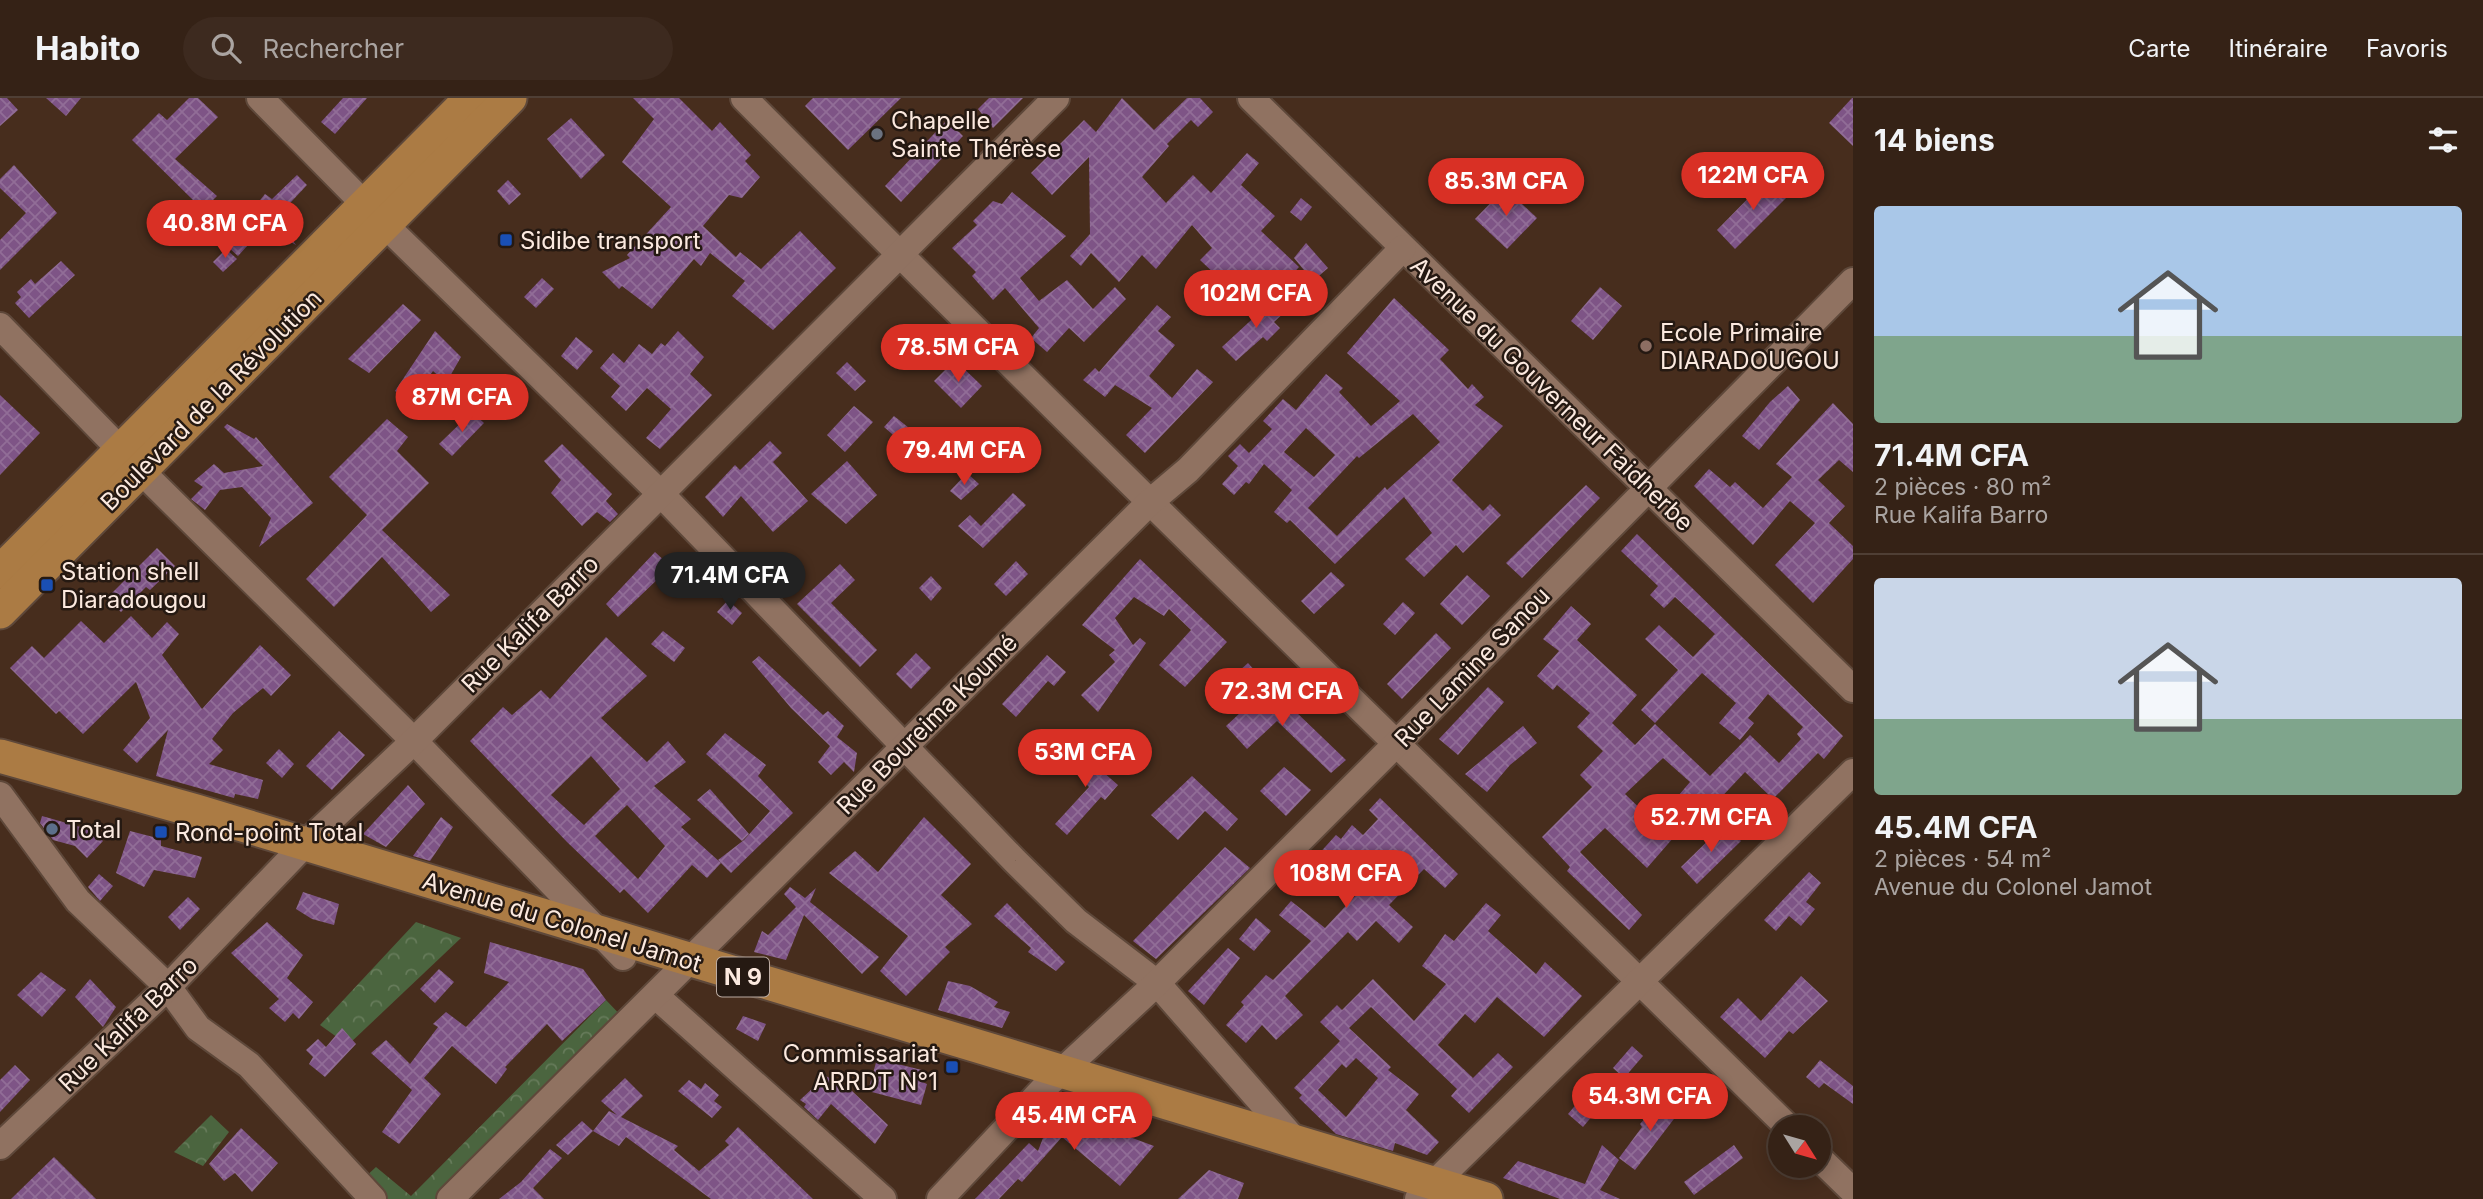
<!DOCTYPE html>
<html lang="fr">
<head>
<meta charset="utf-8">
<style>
  body { margin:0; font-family:Inter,sans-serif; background:#3d2a1f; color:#f1f3f6; height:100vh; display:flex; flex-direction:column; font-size:26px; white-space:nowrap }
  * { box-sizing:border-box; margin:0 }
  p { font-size:23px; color:#aaa4a1 }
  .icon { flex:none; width:38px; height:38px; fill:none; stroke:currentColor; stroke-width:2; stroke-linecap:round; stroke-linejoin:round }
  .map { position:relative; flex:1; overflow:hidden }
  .side { display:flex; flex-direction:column; background:#352216; width:630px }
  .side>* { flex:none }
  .needle { width:46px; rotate:127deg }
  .buttons { position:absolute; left:1768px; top:1017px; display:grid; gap:14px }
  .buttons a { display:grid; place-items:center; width:63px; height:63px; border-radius:50%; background:#352216; box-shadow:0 4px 18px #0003,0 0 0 2px #4f3f35; font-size:35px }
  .price { position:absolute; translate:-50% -60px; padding:0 16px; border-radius:24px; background:#d93025; color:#fff; font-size:23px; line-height:46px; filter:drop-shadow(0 2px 4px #0008) }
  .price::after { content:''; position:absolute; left:50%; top:42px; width:21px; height:16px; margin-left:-10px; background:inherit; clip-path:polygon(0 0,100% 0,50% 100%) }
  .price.on { background:#222; color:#fff }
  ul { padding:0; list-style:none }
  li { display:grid; align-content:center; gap:14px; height:371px; padding:0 21px }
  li+li { border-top:2px solid #4f3f35 }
  li span { display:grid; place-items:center; height:217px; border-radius:7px; color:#555 }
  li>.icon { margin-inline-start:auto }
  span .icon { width:126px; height:126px; fill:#fffc; stroke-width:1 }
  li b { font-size:30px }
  h2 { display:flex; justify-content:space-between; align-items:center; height:84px; padding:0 21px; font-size:30px }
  header { display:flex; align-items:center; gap:42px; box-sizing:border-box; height:98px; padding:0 35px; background:#352216; border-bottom:2px solid #4f3f35 }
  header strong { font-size:33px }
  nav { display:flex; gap:38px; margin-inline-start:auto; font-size:24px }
  .search { width:490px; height:63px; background:#3d2a1f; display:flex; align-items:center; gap:18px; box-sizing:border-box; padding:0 24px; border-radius:38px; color:#aaa4a1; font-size:26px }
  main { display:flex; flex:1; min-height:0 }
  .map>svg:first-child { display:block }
  .forest { fill:url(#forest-crowns) }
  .building { fill:url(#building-cross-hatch); fill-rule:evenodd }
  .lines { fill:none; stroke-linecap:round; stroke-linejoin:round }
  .minor-casing { stroke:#5e483a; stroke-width:30 }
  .major-casing { stroke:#5e483a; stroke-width:37 }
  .minor { stroke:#907261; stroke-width:26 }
  .major { stroke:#ab7b44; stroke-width:33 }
  .worship-dot { fill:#6b7280; stroke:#251912; stroke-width:2.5 }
  .transit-dot { fill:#1a4fb4; stroke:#251912; stroke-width:2.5 }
  .education-dot { fill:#8d6e63; stroke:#251912; stroke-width:2.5 }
  .service-dot { fill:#5c6f8a; stroke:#251912; stroke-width:2.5 }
  .labels { text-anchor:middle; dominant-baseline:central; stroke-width:5; stroke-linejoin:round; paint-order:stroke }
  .shield { fill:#251912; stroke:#bbaba2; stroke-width:2 }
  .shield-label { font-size:23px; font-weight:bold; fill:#fbe9df }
  .poi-label { font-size:24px; fill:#fbe9df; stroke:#251912; text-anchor:start }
  .street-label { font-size:24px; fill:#fbe9df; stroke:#251912 }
</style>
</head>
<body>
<header>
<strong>Habito</strong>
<div class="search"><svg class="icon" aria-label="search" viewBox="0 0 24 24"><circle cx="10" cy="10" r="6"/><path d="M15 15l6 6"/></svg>Rechercher</div>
<nav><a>Carte</a><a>Itinéraire</a><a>Favoris</a></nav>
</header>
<main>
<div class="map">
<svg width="1853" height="1101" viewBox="0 0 1853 1101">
  <defs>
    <pattern id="forest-crowns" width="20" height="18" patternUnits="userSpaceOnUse" patternTransform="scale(1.75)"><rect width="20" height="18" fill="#4b653f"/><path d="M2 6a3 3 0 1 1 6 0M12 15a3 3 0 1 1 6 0" fill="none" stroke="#667b5a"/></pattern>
    <pattern id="building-cross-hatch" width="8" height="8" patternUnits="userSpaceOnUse" patternTransform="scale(1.75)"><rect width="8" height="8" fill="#7e5486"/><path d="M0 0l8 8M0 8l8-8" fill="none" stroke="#916d97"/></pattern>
  </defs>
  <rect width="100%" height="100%" fill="#472d1d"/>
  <g class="forest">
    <polygon points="416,824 461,840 348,947 320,927"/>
    <polygon points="606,902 626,923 443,1101 379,1101 362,1082 376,1069 411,1098"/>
    <polygon points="211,1017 229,1034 203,1068 174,1054"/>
  </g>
  <g class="building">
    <polygon points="0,0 7,0 18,12 0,28"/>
    <polygon points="46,0 81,0 66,18"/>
    <polygon points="189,0 198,0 218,19 175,61 217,98 206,109 248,147 238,158 186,111 194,103 132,42 159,15 167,22"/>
    <polygon points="343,0 367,0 335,36 321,24"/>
    <polygon points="633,0 679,0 712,33 720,24 751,57 745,63 760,79 742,100 729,97 703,128 736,159 740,154 761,171 800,133 836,170 773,232 732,198 745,183 710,155 701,168 694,161 652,211 622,188 619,191 602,174 630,160 627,157 671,109 622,64 654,21"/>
    <polygon points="813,0 901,0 848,52 805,8"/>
    <polygon points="989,0 1023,0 993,30 978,11"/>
    <polygon points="1122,0 1154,32 1187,0 1200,0 1213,14 1198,29 1191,22 1167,46 1169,48 1142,79 1166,105 1193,77 1211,95 1247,55 1259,65 1241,87 1275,118 1261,133 1299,169 1270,201 1245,179 1236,188 1221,174 1217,178 1200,162 1212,150 1192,127 1156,171 1142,157 1119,184 1091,155 1081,168 1070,158 1090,136 1089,59 1052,97 1031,75 1084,22 1096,34"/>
    <polygon points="1852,0 1853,0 1853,48 1829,25"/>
    <polygon points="571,20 605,57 581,81 547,41"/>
    <polygon points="947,22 963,38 901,104 885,88"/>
    <polygon points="14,67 57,115 0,172 0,142 26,115 0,90 0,81"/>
    <polygon points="297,77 307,87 276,120 296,147 266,129 263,133 252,122 257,116 256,107 265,96 272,101"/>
    <polygon points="1771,77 1790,96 1735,151 1717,132"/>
    <polygon points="508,82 521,96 509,107 497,93"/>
    <polygon points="1505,90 1537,120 1507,151 1475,121"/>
    <polygon points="1012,94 1066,138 1020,180 1039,203 1067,182 1093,211 1115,189 1126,201 1084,244 1069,230 1047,254 1031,240 1039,230 1005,190 993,202 972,178 976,174 952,150 977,127 973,123 993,103 1002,106"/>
    <polygon points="1301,100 1312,109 1301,123 1290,114"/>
    <polygon points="1306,145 1328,170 1313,183 1294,160"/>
    <polygon points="226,151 237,161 223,174 213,164"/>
    <polygon points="61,163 75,177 29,220 15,205 21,199 17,194 31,181 35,186"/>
    <polygon points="542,180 554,191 536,210 524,199"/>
    <polygon points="1600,189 1622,208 1593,242 1571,223"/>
    <polygon points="1275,200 1287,212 1274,224 1280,230 1267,243 1263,239 1236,263 1222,249"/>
    <path d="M1394,200L1449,252L1440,261L1468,291L1472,286L1484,299L1475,307L1503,328L1452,382L1483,413L1490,406L1501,417L1463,455L1456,447L1424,479L1405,461L1432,435L1404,399L1335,466L1290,422L1287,425L1274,414L1292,392L1264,366L1249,386L1246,384L1234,397L1222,386L1238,368L1228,358L1240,346L1249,355L1272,331L1263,323L1283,301L1296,312L1326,276L1343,290L1339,294L1371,328L1400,303L1347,255ZM1413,316L1440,344L1387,392L1385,389L1337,438L1308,410L1357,358L1359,360ZM1306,330L1335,357L1314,379L1284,354Z"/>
    <polygon points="403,206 421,222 369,275 348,261"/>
    <polygon points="1157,207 1171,219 1158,233 1175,247 1149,278 1172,300 1197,271 1213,284 1145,355 1126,337 1152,310 1115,287 1105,299 1083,282 1095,270 1099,274"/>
    <polygon points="435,233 461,259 446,285 433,273 412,304 395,293"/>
    <polygon points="678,233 704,259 690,276 712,297 660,351 646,340 671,311 647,290 626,313 611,299 620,288 600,270 613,255 624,265 639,246 652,256 661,245 665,248"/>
    <polygon points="576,239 593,253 577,272 561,258"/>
    <polygon points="955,262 982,288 961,310 934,283"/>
    <polygon points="847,264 866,283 855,293 836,275"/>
    <polygon points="1788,288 1800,302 1759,352 1742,338 1770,304"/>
    <polygon points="0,297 40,335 0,377"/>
    <polygon points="1833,305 1853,326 1853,374 1839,362 1818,382 1845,408 1829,425 1853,448 1853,461 1813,505 1775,467 1815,425 1790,403 1753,447 1694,388 1709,371 1730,389 1735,384 1763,410 1792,379 1776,366"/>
    <polygon points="854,308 873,324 845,354 827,337"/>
    <polygon points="472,314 484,325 452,358 439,346"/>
    <polygon points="894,318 909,330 899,342 884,329"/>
    <polygon points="387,321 408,339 397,353 429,385 382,432 450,497 431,514 382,459 334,509 306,481 367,417 329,379"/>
    <polygon points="227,326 254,341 256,339 313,405 259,449 271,420 242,389 220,392 205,412 191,401 203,389 194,383 214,366 224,375 263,368 224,329"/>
    <polygon points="1011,332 1033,353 1019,367 997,346"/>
    <polygon points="770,343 782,355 773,364 808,403 773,434 741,398 723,419 705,399 735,367 740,372"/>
    <polygon points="562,346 612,396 606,403 618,416 610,424 597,414 582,428 551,395 561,382 544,363"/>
    <polygon points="847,363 877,397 846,426 811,396"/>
    <polygon points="967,375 979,386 961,402 950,393"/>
    <polygon points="1586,387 1600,400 1522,480 1506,465"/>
    <polygon points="1013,395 1026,407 983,450 958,428 970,417 981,428"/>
    <path d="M1637,436L1843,638L1824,661L1818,655L1773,701L1745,674L1714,707L1707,701L1647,770L1605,730L1580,754L1642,817L1629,832L1567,773L1570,769L1542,739L1592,689L1580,677L1603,653L1577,629L1590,615L1557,587L1553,592L1537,578L1559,553L1543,541L1571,508L1591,526L1577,542L1637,597L1612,625L1635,647L1655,626L1710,678L1750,637L1779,665L1801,641L1797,636L1803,629L1768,596L1748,620L1754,625L1740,642L1719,625L1736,605L1702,575L1655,625L1641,612L1678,572L1645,541L1659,527L1693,559L1715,536L1675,499L1664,510L1650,497L1658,488L1621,453ZM1663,660L1690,684L1655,725L1625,696Z"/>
    <polygon points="157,450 175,468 150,492 146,489 121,514 107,500"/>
    <polygon points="655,454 682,479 672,490 660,479 618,519 606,506"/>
    <polygon points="1140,461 1227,544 1185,589 1159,567 1191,532 1169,511 1164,518 1134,499 1115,520 1133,547 1140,540 1146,545 1098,614 1081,597 1115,564 1109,557 1115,552 1082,527"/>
    <polygon points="1016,463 1028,476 1006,498 994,486"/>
    <polygon points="840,466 855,482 831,505 877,552 860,569 797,506"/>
    <polygon points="1331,474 1345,487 1314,516 1301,503"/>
    <polygon points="1467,477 1490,498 1462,527 1440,506"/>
    <polygon points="931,478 942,490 931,503 919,490"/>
    <polygon points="728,502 742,515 732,527 717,514"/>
    <polygon points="1403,504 1415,515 1395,537 1383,526"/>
    <polygon points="131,518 152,540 167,524 179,536 162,557 202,611 260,547 291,577 271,598 263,590 233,615 212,641 223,652 209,666 263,682 258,701 235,696 234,700 156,678 168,632 137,665 123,652 150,620 136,584 83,636 59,613 56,616 10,570 32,548 44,560 81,523 104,545"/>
    <polygon points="663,533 685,550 674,564 651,546"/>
    <polygon points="1436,535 1451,550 1402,601 1387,586"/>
    <path d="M606,539L647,578L601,620L647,664L668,643L686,664L654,688L691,721L681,729L721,765L707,780L692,767L648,815L624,791L620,795L567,744L470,643L503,609L512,617L541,592L550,601ZM591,658L620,691L584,727L551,697ZM627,707L665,748L638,781L595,738Z"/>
    <polygon points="916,555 931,570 911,591 896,576"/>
    <polygon points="1047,557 1066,574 1054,588 1048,583 1016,619 1002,606"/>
    <polygon points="759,558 823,617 828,613 844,628 837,639 857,655 854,674 844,664 831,677 818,664 830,648 791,610 752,564"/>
    <polygon points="1248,565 1265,584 1255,593 1238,574"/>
    <polygon points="1269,588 1346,662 1331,675 1277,623 1247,651 1226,628"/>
    <polygon points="1488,589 1504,604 1458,657 1439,641"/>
    <polygon points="1523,628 1537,645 1510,667 1487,694 1465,676"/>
    <polygon points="339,633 365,657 332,692 306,668"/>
    <polygon points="725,635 766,667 758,678 793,715 731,775 718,762 744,742 770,713 706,656"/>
    <polygon points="1073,648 1118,687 1105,702 1101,699 1067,737 1055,726 1089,689 1063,662"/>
    <polygon points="279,651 294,666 282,680 266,665"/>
    <polygon points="1284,669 1311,692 1286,718 1260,693"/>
    <polygon points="1192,678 1238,721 1227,733 1205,713 1178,742 1151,717"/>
    <polygon points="408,687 425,706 386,749 363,736"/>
    <polygon points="710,691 749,736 742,743 697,702"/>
    <polygon points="1380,700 1458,776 1445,790 1424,771 1389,807 1413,829 1399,845 1376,823 1357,843 1348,834 1285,898 1303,917 1276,942 1262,927 1246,945 1226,927 1244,907 1241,904 1266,877 1273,882 1311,843 1279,817 1291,803 1325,830 1357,796 1316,759 1336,737 1341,741 1352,727 1363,737 1378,721 1369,712"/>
    <polygon points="42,718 84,730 87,728 103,743 87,760 75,748 53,742 40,725"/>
    <polygon points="441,719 453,729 430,763 413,758"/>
    <polygon points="924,719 971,766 941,797 972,826 945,849 950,854 906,898 880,873 908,838 829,775 855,753 878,774"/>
    <polygon points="1724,727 1741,743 1697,786 1681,769"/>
    <polygon points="130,733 161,741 161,748 202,759 195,780 154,772 144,789 116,775"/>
    <polygon points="1225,749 1250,770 1156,861 1133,843"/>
    <polygon points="1809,774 1821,785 1806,804 1815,811 1801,828 1789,818 1776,833 1764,822"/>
    <polygon points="99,776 113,788 100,803 88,789"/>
    <polygon points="790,789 805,800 816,790 810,804 879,859 862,876 804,817 786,862 754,854 762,833 768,837 796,809 784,796"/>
    <polygon points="303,794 339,806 334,827 312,821 296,811"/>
    <polygon points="188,799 200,811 180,832 168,819"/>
    <polygon points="1007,805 1065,864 1056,873 1028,854 1031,850 994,818"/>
    <path d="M1486,805L1501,817L1488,833L1536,876L1545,864L1582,898L1544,939L1497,899L1475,925L1465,916L1438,947L1473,980L1498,955L1513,969L1469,1015L1451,998L1457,991L1371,909L1349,930L1391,969L1388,972L1419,996L1406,1012L1439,1044L1427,1057L1395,1045L1393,1053L1336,1036L1299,1000L1302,997L1294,990L1340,943L1320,924L1337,907L1342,912L1373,881L1414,923L1446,886L1422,868L1445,836L1454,843ZM1356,960L1378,980L1346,1019L1318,992L1342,966L1346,970Z"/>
    <polygon points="1256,820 1271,833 1254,853 1239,841"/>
    <polygon points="267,824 303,857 287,880 313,904 299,921 293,915 285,924 269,910 279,901 231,855"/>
    <polygon points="490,844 583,871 606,902 562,943 547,926 505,969 507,971 496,986 452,948 424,980 441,996 399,1046 382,1034 412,992 371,955 386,942 410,966 438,929 433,926 446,914 466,929 509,884 484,875"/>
    <polygon points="1228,850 1240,860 1204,907 1188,893"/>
    <polygon points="439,871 454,884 435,905 420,891"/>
    <polygon points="41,874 66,892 42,919 17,897"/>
    <polygon points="1801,878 1828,903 1793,936 1789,933 1765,960 1720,919 1738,900 1761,923"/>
    <polygon points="90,881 116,909 103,929 75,899"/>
    <polygon points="948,883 970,888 998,904 994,909 1010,914 1002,930 938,912"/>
    <polygon points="743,918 766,926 758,943 736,931"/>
    <polygon points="342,930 356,946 325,979 309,966 313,959 306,952 318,941 326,949"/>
    <polygon points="1632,948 1643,958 1624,980 1613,970"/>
    <polygon points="877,961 926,973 920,983 927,986 921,1007 868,993"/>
    <polygon points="1820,962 1853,988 1853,1006 1824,985 1819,990 1806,979"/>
    <polygon points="15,967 30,982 0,1014 0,982"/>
    <polygon points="826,978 852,993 888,1027 875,1046 831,1006 818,1022 804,1009 806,1006 800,1002"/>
    <polygon points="625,980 643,998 621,1019 678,1048 674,1052 699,1073 729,1047 725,1043 738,1029 813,1101 711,1101 626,1039 619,1048 593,1033 609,1013 617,1017 601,1003"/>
    <polygon points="689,982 701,991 705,985 719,997 714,1003 722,1009 712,1020 678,993"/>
    <polygon points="1584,997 1599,1010 1583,1029 1568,1016"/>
    <polygon points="1664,999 1680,1013 1635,1072 1619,1060 1642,1029 1640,1026"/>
    <polygon points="1054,1011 1154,1048 1120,1088 1062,1039 1022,1084 1018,1081 999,1101 975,1101 1029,1045 1038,1053"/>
    <polygon points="582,1023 593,1033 568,1057 556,1047"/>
    <polygon points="241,1030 278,1065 252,1094 235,1075 224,1083 209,1066"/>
    <polygon points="1602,1047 1619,1062 1600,1092 1620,1101 1560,1101 1503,1080 1518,1063 1585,1086"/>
    <polygon points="1734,1047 1743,1060 1694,1097 1684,1084"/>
    <polygon points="550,1051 562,1060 533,1090 544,1101 499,1101 521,1084"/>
    <polygon points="54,1059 96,1101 11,1101"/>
    <polygon points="1209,1072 1244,1085 1238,1101 1178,1101"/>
  </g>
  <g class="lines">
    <defs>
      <g id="minor">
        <polyline points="260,0 385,127 661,396 1015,763 1076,823 1157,885 1298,1046"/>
        <path d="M744,0C1088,347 1439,686 1788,1029"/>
        <polyline points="1251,0 1853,591"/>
        <polyline points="0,228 141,373 414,643 623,859"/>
        <polyline points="0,697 78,803 168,889 198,930 249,967 373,1101"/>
        <polyline points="656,898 883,1101"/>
        <polyline points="0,1048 168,889 305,746 414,643 1056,0"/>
        <polyline points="1818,1059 1853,1093"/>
        <polyline points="450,1101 1149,405 1188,372 1403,150"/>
        <polyline points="940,1101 1048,986 1157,885 1398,644 1853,183"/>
        <polyline points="1418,1101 1853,674"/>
      </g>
      <g id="major">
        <polyline points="0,474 471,0"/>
        <polyline points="0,514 510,0"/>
        <polyline points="0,658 196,713 1486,1101"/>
      </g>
    </defs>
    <use href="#minor" class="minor-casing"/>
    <use href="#major" class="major-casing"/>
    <use href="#minor" class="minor"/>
    <use href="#major" class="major"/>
  </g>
  <circle class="worship-dot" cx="877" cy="36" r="7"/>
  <g class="transit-dot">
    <rect x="499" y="135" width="14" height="14" rx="3.5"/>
    <rect x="40" y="480" width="14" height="14" rx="3.5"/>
    <rect x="154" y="727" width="14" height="14" rx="3.5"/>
    <rect x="945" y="962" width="14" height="14" rx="3.5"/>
  </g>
  <circle class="education-dot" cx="1646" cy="248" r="7"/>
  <circle class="service-dot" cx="52" cy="731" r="7"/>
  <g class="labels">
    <rect class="shield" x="717" y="859.5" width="52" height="39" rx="5"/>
    <g class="shield-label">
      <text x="743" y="879">N 9</text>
    </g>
    <g class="poi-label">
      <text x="891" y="22">Chapelle<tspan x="891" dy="28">Sainte Thérèse</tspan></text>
      <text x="520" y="142">Sidibe transport</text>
      <text x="1660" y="234">Ecole Primaire<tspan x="1660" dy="28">DIARADOUGOU</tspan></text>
      <text x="61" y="473">Station shell<tspan x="61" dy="28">Diaradougou</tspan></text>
      <text x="66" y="731">Total</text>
      <text x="175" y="734">Rond-point Total</text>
      <text x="938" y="955" text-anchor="end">Commissariat<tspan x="938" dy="28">ARRDT N°1</tspan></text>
    </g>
    <g class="street-label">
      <text transform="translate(1552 296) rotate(44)">Avenue du Gouverneur Faidherbe</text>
      <text transform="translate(211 302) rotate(-45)">Boulevard de la Révolution</text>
      <text transform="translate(530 526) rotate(-45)">Rue Kalifa Barro</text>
      <text transform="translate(1472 569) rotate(-46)">Rue Lamine Sanou</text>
      <text transform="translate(927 626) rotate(-45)">Rue Boureima Koumé</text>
      <text transform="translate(562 824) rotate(17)">Avenue du Colonel Jamot</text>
      <text transform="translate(128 926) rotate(-44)">Rue Kalifa Barro</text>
    </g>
  </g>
</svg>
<div class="buttons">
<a><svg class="needle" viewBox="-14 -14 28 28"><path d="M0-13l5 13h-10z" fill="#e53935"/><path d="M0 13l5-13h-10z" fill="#aaa4a1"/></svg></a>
</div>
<b class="price" style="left:1753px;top:114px">122M CFA</b>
<b class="price" style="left:1506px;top:120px">85.3M CFA</b>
<b class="price" style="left:225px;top:162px">40.8M CFA</b>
<b class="price" style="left:1256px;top:232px">102M CFA</b>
<b class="price" style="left:958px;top:286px">78.5M CFA</b>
<b class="price" style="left:462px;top:336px">87M CFA</b>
<b class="price" style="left:964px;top:389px">79.4M CFA</b>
<b class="price on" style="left:730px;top:514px">71.4M CFA</b>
<b class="price" style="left:1282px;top:630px">72.3M CFA</b>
<b class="price" style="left:1085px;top:691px">53M CFA</b>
<b class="price" style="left:1711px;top:756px">52.7M CFA</b>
<b class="price" style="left:1346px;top:812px">108M CFA</b>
<b class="price" style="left:1650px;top:1035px">54.3M CFA</b>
<b class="price" style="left:1074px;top:1054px">45.4M CFA</b>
</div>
<section class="side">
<h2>14 biens<svg class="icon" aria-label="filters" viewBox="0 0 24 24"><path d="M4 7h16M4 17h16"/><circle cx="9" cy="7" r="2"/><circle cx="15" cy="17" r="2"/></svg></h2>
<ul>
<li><span style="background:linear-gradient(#a9c7e8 60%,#7fa58c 0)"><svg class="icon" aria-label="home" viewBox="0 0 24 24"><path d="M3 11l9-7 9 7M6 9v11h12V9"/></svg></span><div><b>71.4M CFA</b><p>2 pièces · 80 m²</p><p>Rue Kalifa Barro</p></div></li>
<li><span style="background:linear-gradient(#c9d6e8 65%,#7fa58c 0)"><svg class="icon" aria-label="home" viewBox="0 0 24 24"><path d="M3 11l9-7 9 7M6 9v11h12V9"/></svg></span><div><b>45.4M CFA</b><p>2 pièces · 54 m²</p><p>Avenue du Colonel Jamot</p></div></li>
</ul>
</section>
</main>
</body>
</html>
